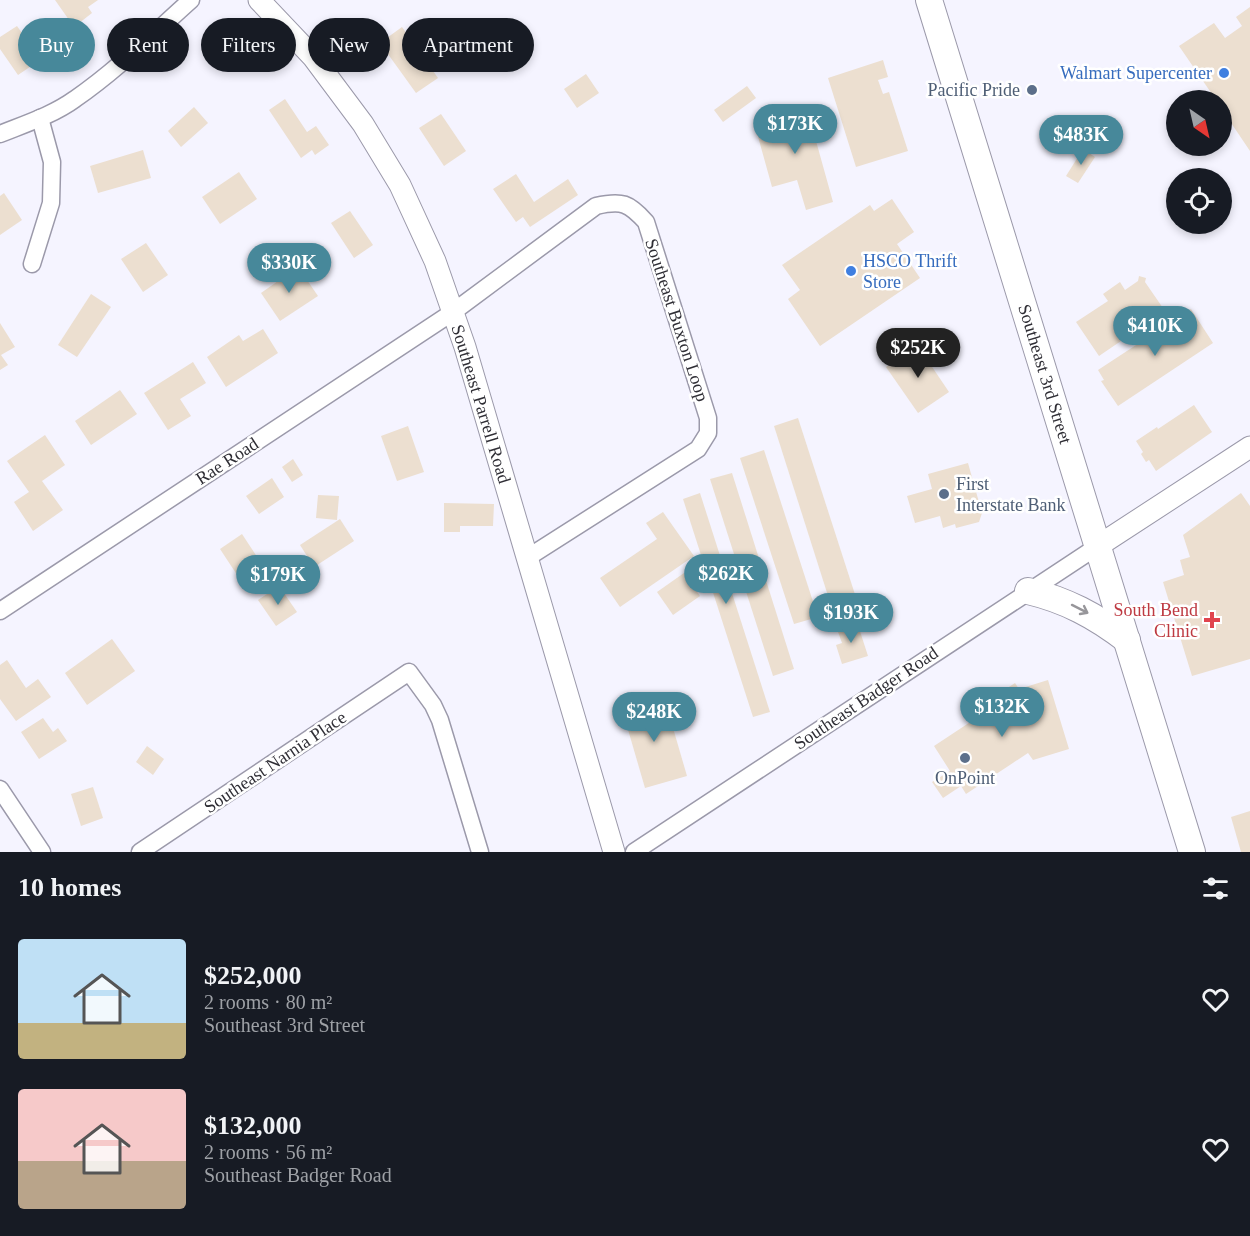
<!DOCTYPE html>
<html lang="en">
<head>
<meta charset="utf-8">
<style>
  body { margin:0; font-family:"Times New Roman",serif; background:#242831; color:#f1f3f6; height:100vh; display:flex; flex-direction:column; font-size:22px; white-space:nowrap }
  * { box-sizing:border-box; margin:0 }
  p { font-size:20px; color:#9ea1a6 }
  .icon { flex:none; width:33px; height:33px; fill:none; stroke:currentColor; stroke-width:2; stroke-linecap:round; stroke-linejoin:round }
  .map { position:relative; height:852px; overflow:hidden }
  .side { display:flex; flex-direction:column; background:#171b24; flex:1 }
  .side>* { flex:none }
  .banner { position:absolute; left:18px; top:18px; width:600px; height:54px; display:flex; gap:12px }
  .needle { width:39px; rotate:146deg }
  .tools { position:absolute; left:1166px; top:90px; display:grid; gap:12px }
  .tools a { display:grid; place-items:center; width:66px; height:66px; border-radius:50%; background:#171b24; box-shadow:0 3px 9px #0003; font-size:30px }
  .price { position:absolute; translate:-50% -51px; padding:0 14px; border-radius:21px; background:#47889a; color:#fff; font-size:20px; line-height:39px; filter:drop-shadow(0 2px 3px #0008) }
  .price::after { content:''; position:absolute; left:50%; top:36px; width:18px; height:14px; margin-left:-9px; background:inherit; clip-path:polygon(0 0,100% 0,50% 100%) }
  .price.active { background:#222; color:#fff }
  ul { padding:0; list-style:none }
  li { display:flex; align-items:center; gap:18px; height:150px; padding:0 18px }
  li span { display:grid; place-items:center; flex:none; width:168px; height:120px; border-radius:6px; color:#555 }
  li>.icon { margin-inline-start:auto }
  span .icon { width:72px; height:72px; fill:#fffc; stroke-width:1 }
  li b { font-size:26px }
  h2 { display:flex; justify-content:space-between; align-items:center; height:72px; padding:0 18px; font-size:26px }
  .tag { padding:0 21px; border-radius:27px; background:#171b24; box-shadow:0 3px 9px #0003; font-size:21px; line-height:54px }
  .tag.active { background:#47889a; color:#fff }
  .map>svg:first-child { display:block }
  .building { fill:#ecdfd0 }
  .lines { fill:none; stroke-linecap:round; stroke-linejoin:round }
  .minor-casing { stroke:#9b99aa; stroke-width:19 }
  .tertiary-casing { stroke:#9b99aa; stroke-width:23 }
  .primary-casing { stroke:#9b99aa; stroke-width:28 }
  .minor { stroke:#fff; stroke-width:16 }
  .tertiary { stroke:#fff; stroke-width:21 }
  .primary { stroke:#fff; stroke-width:26 }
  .oneway { stroke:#97969a }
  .shop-dot { fill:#3f7fe0; stroke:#fff; stroke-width:2 }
  .service-dot { fill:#5c6f8a; stroke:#fff; stroke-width:2 }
  .health-dot { fill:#e0444e; stroke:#fff; stroke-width:2 }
  .labels { text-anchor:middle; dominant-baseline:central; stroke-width:5; stroke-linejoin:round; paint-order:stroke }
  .shop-label { font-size:18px; fill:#366cbe; stroke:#fff; text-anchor:end }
  .service-label { font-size:18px; fill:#4e5e75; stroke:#fff; text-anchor:end }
  .street-label { font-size:18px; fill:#2f2e35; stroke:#fff }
  .health-label { font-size:18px; fill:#be3a42; stroke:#fff; text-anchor:end }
</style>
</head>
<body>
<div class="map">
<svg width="1250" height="852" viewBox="0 0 1250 852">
  <rect width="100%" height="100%" fill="#f5f4ff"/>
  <g class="building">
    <polygon points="55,0 98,0 88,7 92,13 74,27"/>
    <polygon points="1250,7 1250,151 1221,108 1221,100 1216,100 1179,46 1214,23 1225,38 1242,26 1236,17"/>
    <polygon points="49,19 65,43 18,75 0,49 0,37 17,26 24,36"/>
    <polygon points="402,27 438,78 416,93 380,43"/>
    <polygon points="883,60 888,77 878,80 883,94 889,92 908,151 856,167 828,78"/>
    <polygon points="586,74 599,93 577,108 564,89"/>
    <polygon points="747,86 756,98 723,122 714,110"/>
    <polygon points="285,99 307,132 316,126 329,145 315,155 312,150 301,158 269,110"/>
    <polygon points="806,105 833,202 806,210 797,180 772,187 757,133 766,131 762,118"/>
    <polygon points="194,107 208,123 181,147 168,131"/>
    <polygon points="441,114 466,151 444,166 419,128"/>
    <polygon points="1083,149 1095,157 1078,183 1066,176"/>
    <polygon points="143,150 151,178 98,193 90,166"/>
    <polygon points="239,172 257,199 220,224 202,197"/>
    <polygon points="516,174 534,202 568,179 578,195 530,227 523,217 516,222 493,189"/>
    <polygon points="4,193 22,220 0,235 0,196"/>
    <polygon points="892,199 914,232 897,244 920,278 820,346 788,299 800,290 782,265 870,205 874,211"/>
    <polygon points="350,211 373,245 354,258 331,223"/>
    <polygon points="146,243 168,275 143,292 121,259"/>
    <polygon points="298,267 318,296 280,321 261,293"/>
    <polygon points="1139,276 1146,278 1145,282 1165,311 1099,356 1076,322 1108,301 1103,294 1120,282 1125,290 1138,281"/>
    <polygon points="91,294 111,307 77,357 58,345"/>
    <polygon points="1191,309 1213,343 1118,406 1101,381 1104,380 1098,370"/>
    <polygon points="0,323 15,347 1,355 8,365 0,370"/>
    <polygon points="263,329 278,353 226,387 207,357 239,335 243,341"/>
    <polygon points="918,346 949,392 918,413 886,367"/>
    <polygon points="193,362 206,383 180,399 191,416 168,430 144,393"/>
    <polygon points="120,390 137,414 91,445 75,421"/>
    <polygon points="1194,405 1212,432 1156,471 1149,460 1146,462 1141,454 1143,452 1136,441 1157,427 1158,429"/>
    <polygon points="798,418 861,613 836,621 774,426"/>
    <polygon points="408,426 424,472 397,481 381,436"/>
    <polygon points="45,435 65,465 42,481 63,510 33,531 14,502 29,492 7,461"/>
    <polygon points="764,450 818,617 794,624 740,458"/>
    <polygon points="293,459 303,475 292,482 282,467"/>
    <polygon points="968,463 982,513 979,522 956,528 955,524 943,528 940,516 915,523 907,496 932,489 928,474"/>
    <polygon points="732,473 794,669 773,676 710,479"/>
    <polygon points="272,478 284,497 259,514 246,496"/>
    <polygon points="700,493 770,712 753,717 683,499"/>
    <polygon points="1241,493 1250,506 1250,659 1192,676 1163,582 1184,575 1180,560 1190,557 1183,535"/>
    <polygon points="318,495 339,496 337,520 316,518"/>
    <polygon points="444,503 494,504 493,526 460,526 460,532 444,532"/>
    <polygon points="663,512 694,556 620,607 600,578 657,539 646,523"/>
    <polygon points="340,519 354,541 314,567 300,545"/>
    <polygon points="242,534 267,572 245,587 220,549"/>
    <polygon points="684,573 700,596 673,615 657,592"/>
    <polygon points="279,586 297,612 276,626 258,600"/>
    <polygon points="857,622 868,656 842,664 836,645 842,643 837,629"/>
    <polygon points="112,639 135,671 87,705 65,673"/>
    <polygon points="7,660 26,688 38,679 51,697 16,721 0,699 0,665"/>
    <polygon points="1048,680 1069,749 1033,760 1028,753 966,794 961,786 943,798 932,782 950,771 934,746 996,705 992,698 1015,683 1019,689"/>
    <polygon points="664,697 687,776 645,788 622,709"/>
    <polygon points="43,718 53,732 58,728 67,741 39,759 21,732"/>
    <polygon points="147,746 164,759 153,775 136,762"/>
    <polygon points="93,787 103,818 81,826 71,794"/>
    <polygon points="1250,811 1250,852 1241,852 1231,817"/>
  </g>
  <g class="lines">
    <defs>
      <g id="minor">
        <path d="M0,134C25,124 53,115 75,99C117,70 153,34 191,0"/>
        <polyline points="32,264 51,203 52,162 40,118"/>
        <path d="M0,611L453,312L596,206C622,200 629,203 646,222L708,418V433L698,449L527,558"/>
        <polyline points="0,789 42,852"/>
        <polyline points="140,852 409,672 433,705 440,720 480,852"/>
        <polyline points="634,852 1098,546"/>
      </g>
      <g id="tertiary">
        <polyline points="259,0 313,57 363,124 400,185 435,261 465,347 614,852"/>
        <polyline points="1098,546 1250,447"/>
      </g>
      <g id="primary">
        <polyline points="929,0 1192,852"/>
        <path d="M1028,591C1066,600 1096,616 1127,640"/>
      </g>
    </defs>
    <use href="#minor" class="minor-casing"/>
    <use href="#tertiary" class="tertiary-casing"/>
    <use href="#primary" class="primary-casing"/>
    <use href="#minor" class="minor"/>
    <use href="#tertiary" class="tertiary"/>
    <use href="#primary" class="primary"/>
  </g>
  <defs><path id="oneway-shaft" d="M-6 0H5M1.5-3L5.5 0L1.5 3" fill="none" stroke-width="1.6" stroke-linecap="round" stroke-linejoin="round" transform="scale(1.5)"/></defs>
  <use class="oneway" href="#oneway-shaft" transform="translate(1080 609) rotate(27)"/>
  <g class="shop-dot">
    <circle cx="1224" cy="73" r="6"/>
    <circle cx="851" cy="271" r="6"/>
  </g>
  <g class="service-dot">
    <circle cx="1032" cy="90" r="6"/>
    <circle cx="944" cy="494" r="6"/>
    <circle cx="965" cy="758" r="6"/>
  </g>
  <path class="health-dot" d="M1209 611h6v6h6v6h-6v6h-6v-6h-6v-6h6z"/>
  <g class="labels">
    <g class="shop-label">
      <text x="1212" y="73">Walmart Supercenter</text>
      <text x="863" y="261" text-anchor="start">HSCO Thrift<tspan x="863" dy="21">Store</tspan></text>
    </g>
    <g class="service-label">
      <text x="1020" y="90">Pacific Pride</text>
      <text x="956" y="484" text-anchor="start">First<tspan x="956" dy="21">Interstate Bank</tspan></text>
      <text x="965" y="778" text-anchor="middle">OnPoint</text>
    </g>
    <g class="street-label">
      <text transform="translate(677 320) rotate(72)">Southeast Buxton Loop</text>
      <text transform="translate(1045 374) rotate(73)">Southeast 3rd Street</text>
      <text transform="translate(481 404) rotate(73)">Southeast Parrell Road</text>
      <text transform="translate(227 461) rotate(-33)">Rae Road</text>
      <text transform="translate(866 698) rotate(-34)">Southeast Badger Road</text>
      <text transform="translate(275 762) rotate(-34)">Southeast Narnia Place</text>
    </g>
    <g class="health-label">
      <text x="1198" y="610">South Bend<tspan x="1198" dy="21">Clinic</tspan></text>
    </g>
  </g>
</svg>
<div class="tools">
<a><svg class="needle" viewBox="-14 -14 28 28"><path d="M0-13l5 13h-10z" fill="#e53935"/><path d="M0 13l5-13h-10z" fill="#9ea1a6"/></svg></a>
<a><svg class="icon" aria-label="locate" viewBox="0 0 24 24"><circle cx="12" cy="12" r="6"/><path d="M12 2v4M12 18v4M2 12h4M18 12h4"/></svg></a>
</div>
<b class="price" style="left:795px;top:155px">$173K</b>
<b class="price" style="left:1081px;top:166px">$483K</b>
<b class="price" style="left:289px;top:294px">$330K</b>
<b class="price" style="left:1155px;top:357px">$410K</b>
<b class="price active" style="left:918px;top:379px">$252K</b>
<b class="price" style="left:726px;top:605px">$262K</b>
<b class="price" style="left:278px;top:606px">$179K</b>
<b class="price" style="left:851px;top:644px">$193K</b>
<b class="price" style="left:1002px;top:738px">$132K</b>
<b class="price" style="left:654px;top:743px">$248K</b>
<div class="banner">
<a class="tag active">Buy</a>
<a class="tag">Rent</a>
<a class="tag">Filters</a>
<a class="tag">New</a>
<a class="tag">Apartment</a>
</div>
</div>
<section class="side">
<h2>10 homes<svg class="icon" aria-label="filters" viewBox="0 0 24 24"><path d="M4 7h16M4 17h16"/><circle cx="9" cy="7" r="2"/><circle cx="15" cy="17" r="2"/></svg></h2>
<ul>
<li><span style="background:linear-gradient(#bfe0f5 70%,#c2b280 0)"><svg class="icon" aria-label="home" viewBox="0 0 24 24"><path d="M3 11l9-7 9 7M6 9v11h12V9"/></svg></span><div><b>$252,000</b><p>2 rooms · 80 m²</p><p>Southeast 3rd Street</p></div><svg class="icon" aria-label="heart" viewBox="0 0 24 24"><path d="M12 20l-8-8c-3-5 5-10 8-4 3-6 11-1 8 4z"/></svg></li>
<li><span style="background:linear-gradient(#f6c9c9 60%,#b9a48a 0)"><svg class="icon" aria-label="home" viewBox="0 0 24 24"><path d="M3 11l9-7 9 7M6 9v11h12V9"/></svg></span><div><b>$132,000</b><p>2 rooms · 56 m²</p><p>Southeast Badger Road</p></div><svg class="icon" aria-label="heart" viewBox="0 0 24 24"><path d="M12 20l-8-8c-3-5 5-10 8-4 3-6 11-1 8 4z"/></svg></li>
</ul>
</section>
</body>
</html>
